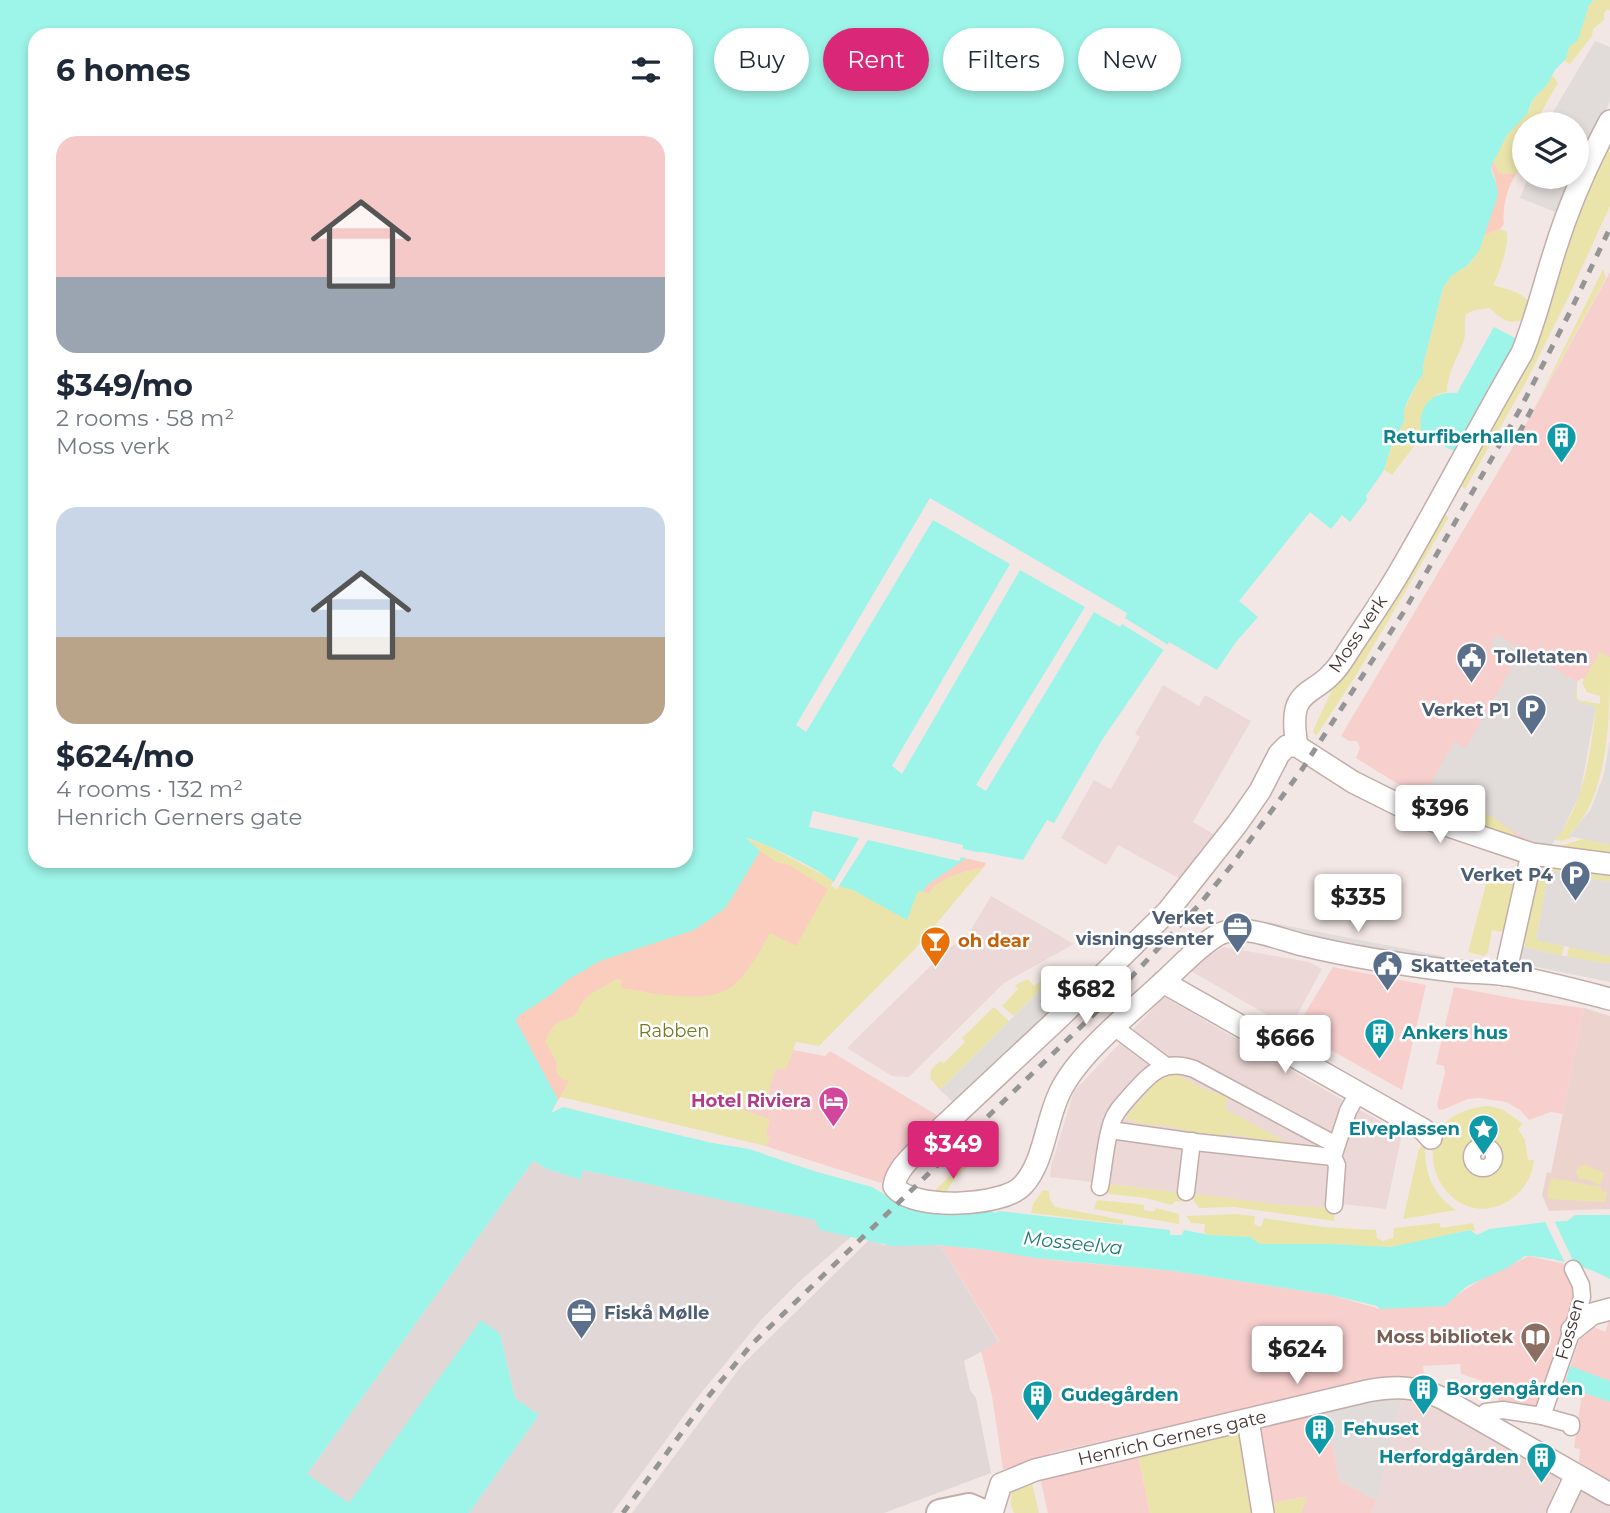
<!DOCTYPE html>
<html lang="en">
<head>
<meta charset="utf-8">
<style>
  body { margin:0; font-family:Montserrat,sans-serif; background:#f2f2f3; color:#1f2937; height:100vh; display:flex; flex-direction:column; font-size:26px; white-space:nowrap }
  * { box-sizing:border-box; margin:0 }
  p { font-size:23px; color:#747a83 }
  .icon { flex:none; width:38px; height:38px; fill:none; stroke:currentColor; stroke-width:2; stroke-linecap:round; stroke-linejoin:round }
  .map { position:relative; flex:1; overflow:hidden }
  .details { position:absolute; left:28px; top:28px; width:665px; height:840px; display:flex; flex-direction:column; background:#fff; border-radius:21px; box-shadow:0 4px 10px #0003 }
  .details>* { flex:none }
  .hud { position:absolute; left:714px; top:28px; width:665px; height:63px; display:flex; gap:14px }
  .buttons { position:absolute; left:1512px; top:112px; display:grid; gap:14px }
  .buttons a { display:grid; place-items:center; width:77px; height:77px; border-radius:50%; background:#fff; box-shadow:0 4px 10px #0003; font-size:35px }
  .price { position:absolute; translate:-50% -60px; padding:0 16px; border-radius:7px; background:#fff; color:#222; font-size:23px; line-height:46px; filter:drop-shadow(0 2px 4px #0008) }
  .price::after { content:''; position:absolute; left:50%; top:42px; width:21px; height:16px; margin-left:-10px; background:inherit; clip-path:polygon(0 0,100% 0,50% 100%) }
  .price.active { background:#db2777; color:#fff }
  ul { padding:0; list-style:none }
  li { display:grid; align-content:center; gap:14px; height:371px; padding:0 28px }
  li span { display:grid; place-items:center; height:217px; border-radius:21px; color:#555 }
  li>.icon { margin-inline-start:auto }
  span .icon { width:126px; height:126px; fill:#fffc; stroke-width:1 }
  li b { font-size:30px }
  h2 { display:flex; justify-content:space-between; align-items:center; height:84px; padding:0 28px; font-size:30px }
  .tag { padding:0 24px; border-radius:32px; background:#fff; box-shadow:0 4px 10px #0003; font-size:24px; line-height:63px }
  .tag.active { background:#db2777; color:#fff }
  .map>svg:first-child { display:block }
  .residential { fill:#ecd9d7 }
  .commercial { fill:#f7d0ce }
  .industrial { fill:#e2d7d7 }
  .education { fill:#edd3ce }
  .green { fill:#eae4ab; fill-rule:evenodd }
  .sand { fill:#facdbe }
  .parking { fill:#e1dbda }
  .water { fill:#9df4e8; fill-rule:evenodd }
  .pier { fill:#f3e7e5 }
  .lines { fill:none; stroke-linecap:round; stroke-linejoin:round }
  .pedestrian-casing { stroke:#c2adaa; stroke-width:19 }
  .minor-casing { stroke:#c2adaa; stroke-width:24 }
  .tertiary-casing { stroke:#c2adaa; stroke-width:30 }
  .pedestrian { stroke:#fff; stroke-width:16 }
  .minor { stroke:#fff; stroke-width:21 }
  .tertiary { stroke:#fff; stroke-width:26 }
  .rail { stroke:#959595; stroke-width:5; stroke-dasharray:9 9; stroke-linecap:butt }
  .labels { text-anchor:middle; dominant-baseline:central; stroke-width:5; stroke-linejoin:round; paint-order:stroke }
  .culture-label { font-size:18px; font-weight:bold; fill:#0d838f; stroke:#fff; text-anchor:start }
  .street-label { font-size:18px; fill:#463534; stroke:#fff }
  .service-label { font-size:18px; font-weight:bold; fill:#4e5e75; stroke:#fff; text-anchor:start }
  .food-label { font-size:18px; font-weight:bold; fill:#c56008; stroke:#fff; text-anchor:start }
  .park-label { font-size:18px; fill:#747b25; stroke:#fff }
  .hotel-label { font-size:18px; font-weight:bold; fill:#b23c85; stroke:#fff; text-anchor:end }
  .education-label { font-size:18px; font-weight:bold; fill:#785e54; stroke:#fff; text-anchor:end }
  .water-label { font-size:19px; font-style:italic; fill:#207d71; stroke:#fff }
</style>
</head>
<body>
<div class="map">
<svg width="1610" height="1513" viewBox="0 0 1610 1513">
  <rect width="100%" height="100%" fill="#f3e7e5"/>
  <g class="residential">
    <polygon points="1163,685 1199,706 1205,695 1251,721 1193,822 1217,836 1180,879 1118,845 1106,865 1061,838 1094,780 1111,789 1140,737 1135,734"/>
    <polygon points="991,896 1074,944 1004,983 909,1077 892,1076 850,1050 847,1048 861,1034 947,950 969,933"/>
    <polygon points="1224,947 1309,962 1322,969 1290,1028 1191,971 1207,956"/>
    <polygon points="1164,997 1402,1134 1386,1209 1342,1204 1341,1209 1281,1205 1050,1177 1051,1166 1074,1091"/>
    <polygon points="1402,1396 1452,1409 1561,1476 1545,1513 1371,1513 1381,1486"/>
    <polygon points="1583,1489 1610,1505 1610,1513 1570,1513"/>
  </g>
  <g class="commercial">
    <polygon points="1610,272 1610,658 1600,653 1584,680 1582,678 1577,682 1562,831 1551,845 1540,844 1428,810 1416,804 1398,784 1356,758 1360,748 1357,741 1349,741 1341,736 1518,438"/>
    <polygon points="1333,967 1426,985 1402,1090 1295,1030"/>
    <polygon points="1454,987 1522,1000 1584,1008 1563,1114 1551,1112 1529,1120 1520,1110 1506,1102 1479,1098 1468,1099 1442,1110 1438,1109 1437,1104 1445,1073 1444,1066 1436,1064"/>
    <polygon points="793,1050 825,1056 830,1051 940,1117 896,1161 881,1183 753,1142 736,1139 753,1069 790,1059"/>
    <polygon points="937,1245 988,1250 1053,1260 1174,1271 1331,1295 1380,1309 1451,1299 1486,1276 1529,1256 1565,1264 1575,1294 1539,1409 1521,1403 1519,1410 1497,1404 1499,1396 1480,1390 1482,1381 1461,1374 1460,1364 1423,1366 1424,1380 1388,1377 1377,1379 1050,1453 1050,1460 1032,1466 1003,1469 992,1396 981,1351 999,1341 945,1252"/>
    <polygon points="1610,1318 1610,1481 1579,1462 1580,1449 1574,1448 1581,1400 1573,1385 1565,1382 1581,1335 1585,1336 1592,1326 1605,1332"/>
    <polygon points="1325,1409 1340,1481 1376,1500 1371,1513 1301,1513 1306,1497 1266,1504 1253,1426"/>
    <polygon points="1138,1454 1150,1513 1048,1513 1041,1482 1044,1476"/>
  </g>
  <g class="industrial">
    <polygon points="533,1161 547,1169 579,1179 581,1179 583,1170 816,1220 821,1230 852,1236 800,1281 761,1320 697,1398 612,1513 469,1513 539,1415 515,1398 500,1334 349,1504 307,1474"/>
    <polygon points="869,1240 884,1245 937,1245 945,1252 999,1342 964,1361 970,1390 976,1398 991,1473 884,1513 632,1513 742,1365"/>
  </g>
  <polygon class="education" points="1584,1008 1610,1016 1610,1209 1549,1211 1542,1195 1547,1172 1551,1173"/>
  <g class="green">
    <polygon points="1594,0 1610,0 1610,11 1608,9 1604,13 1604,20 1593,29 1592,36 1570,64 1565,61 1569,47 1578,39 1589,5"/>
    <polygon points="1552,75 1558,83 1539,116 1538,124 1524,124 1524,168 1516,174 1499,173 1493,161 1507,135 1530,109 1533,99 1547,85"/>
    <polygon points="1610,137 1610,206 1567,300 1526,382 1465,489 1459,485"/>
    <path d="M1500,229L1507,232C1509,244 1500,273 1493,285C1508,290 1521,291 1531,304L1527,318C1511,326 1501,320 1490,308L1475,310L1466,314C1463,324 1467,333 1463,343C1457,359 1447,374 1447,392L1438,394L1427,404L1422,413V436L1392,475L1384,470L1391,447L1404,421V410L1419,379L1423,375V365L1443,288L1452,275L1467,266L1474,258L1484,235Z"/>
    <polygon points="1603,269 1606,278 1537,403"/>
    <polygon points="1443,514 1449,517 1355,677 1316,736 1313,731 1330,694"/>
    <path d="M1600,652L1610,658C1610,713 1610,796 1569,835L1573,837L1562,841L1554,840C1585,806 1590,752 1596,707L1574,700L1577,682V698L1579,700L1600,704V696L1587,692L1582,683Z"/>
    <polygon points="1467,806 1495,818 1515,834 1513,836 1468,821"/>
    <path d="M745,838L766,845L829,878L833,882L831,886L836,889L839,885L851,889L907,919L918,891L929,893C941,876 965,872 984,867L915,949L819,1046L796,1042L786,1070L776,1068L763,1109L744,1103L743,1110L770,1119L766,1135L770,1137L766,1146L561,1097L558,1100L518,1016L760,851Z"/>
    <polygon points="1583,839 1610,845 1610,855 1556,847"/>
    <path d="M1547,866L1610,874V882L1549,871L1536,939L1564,946L1562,956L1525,947C1524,920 1534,892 1542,868Z"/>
    <polygon points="1489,873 1516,883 1505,929 1501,932 1492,930 1488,952 1484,956 1468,952"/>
    <polygon points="1569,946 1610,956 1610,964 1567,957"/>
    <polygon points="1052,972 1055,975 1014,1016 1002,1006 1018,989 1015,985 1028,979 1034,986 1043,980 1041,977"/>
    <polygon points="994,1007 1009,1021 940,1090 930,1078 931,1070 940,1061 944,1063 965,1042 962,1038"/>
    <path d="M1173,1072L1208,1091L1228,1096L1225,1109L1290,1144L1228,1134C1210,1141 1190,1131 1173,1127C1156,1124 1138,1127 1124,1116V1112L1128,1114L1160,1077Z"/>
    <path d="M1488,1106L1502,1109L1523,1124L1518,1129L1525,1140L1528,1160H1534C1532,1177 1524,1191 1510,1200C1441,1243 1388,1114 1488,1106ZM1485,1146C1493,1151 1495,1155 1492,1164L1485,1168L1478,1166L1473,1160C1473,1151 1476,1148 1485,1146Z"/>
    <polygon points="990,1138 996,1139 954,1179 947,1191 934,1191"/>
    <path d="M1422,1146L1425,1147C1425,1175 1432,1193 1456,1210L1403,1219L1419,1149Z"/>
    <polygon points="1585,1165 1604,1173 1601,1183 1598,1185 1590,1180 1579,1179 1576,1171 1580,1166"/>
    <polygon points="1551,1178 1601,1187 1601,1191 1607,1192 1605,1202 1549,1199 1547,1196"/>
    <polygon points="1107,1184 1184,1193 1189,1202 1176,1201 1171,1205 1146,1198 1109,1194 1106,1193"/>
    <polygon points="1043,1190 1049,1191 1050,1200 1055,1207 1123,1220 1123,1224 1031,1213 1033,1204"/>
    <polygon points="1188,1193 1281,1205 1335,1208 1334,1221 1234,1207 1199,1208"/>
    <polygon points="1097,1200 1138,1204 1144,1205 1144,1210 1154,1212 1156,1208 1179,1214 1179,1224 1094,1209"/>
    <polygon points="1236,1214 1255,1216 1254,1224 1260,1227 1262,1225 1264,1218 1323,1227 1376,1230 1377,1238 1383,1241 1393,1238 1394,1228 1439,1223 1441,1228 1473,1223 1475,1231 1468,1230 1404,1246 1383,1247 1330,1244 1258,1244 1251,1237 1210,1235 1204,1233 1205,1224 1191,1223 1186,1216"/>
    <polygon points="1248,1429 1260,1513 1150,1513 1138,1454"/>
    <path d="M1031,1479L1039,1513H1014C1005,1495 1015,1486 1031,1479Z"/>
    <polygon points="1307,1497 1301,1513 1267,1513 1266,1504"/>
  </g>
  <g class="sand">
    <path d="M1493,161L1499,173L1516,174C1507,188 1502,207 1504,224L1500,229L1484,235C1487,218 1499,201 1496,183C1495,173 1489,171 1493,161Z"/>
    <path d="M760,851L778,863L787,864L828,889L796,946L770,933C736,994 728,1002 656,994C645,992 634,989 623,989L621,988V980L617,979L592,993L584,1000L575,1015C554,1026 557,1018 545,1041L557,1063L556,1072L562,1079L569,1081L558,1100L515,1021L518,1016L549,996L569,979L600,961L694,930L724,909Z"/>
    <path d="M965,858L986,863L984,867C965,872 941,876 929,893L923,892L927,885Z"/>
  </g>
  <g class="parking">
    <polygon points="1595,41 1610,47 1610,101 1577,173 1577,124 1546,124"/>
    <polygon points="1528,177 1575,177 1558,213 1520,198"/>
    <polygon points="1497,635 1577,682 1575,700 1596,707 1580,794 1562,831 1551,845 1540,844 1526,839 1495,818 1428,788 1454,742 1466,748 1515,662 1490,646"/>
    <polygon points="1610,740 1610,845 1569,836 1591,809 1604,774"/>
    <polygon points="1549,870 1610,882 1610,956 1536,940"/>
    <polygon points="1268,922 1442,956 1442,961 1305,936 1267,927"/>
    <polygon points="1521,946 1558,955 1610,964 1610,982 1517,963"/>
    <polygon points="1055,975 1074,993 953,1102 940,1090"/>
    <polygon points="1402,1396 1381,1486 1376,1500 1340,1481 1325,1409 1373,1398"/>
  </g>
  <g class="water">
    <path d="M0,0H1594L1589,5L1578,40L1569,47L1566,59L1555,70L1547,85L1533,99L1527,114L1507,135L1496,157L1493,161L1491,170L1496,183L1498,195L1492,213L1479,251L1467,266L1452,275L1443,288L1423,365V375L1419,379L1407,402L1404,410V421L1391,447L1384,470L1366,496L1367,500L1350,522L1342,515L1331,529L1310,512L1239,601L1258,617L1236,642L1217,670L1169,642L1102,740L1054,823L1047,820L1023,860L982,852L974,853L927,885L923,892L918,891L907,920L851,889C841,889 834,882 827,877C814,867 761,841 746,838L760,851L733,896L724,909L706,922L694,930L600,961L569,979L549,996L518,1016L516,1021L558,1100L551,1113L563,1107L712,1143L749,1149L814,1171L872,1187L899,1203L989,1210L995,1213L999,1211L1170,1230V1235H1182L1184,1230L1210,1235L1251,1237L1259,1244H1330L1391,1247L1470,1230L1477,1235L1489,1229L1545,1222L1567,1221L1575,1215H1610V1279C1590,1267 1548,1256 1525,1256L1507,1268L1467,1286L1445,1306L1380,1309L1377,1306L1331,1295L1174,1271L1035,1258L988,1250L937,1245L892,1246L820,1230L815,1220L583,1170L581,1179H579L547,1169L533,1161L307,1474L349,1503L481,1320L500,1334L515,1398L539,1415L469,1513H0ZM35,35H686V861H35Z"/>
    <path d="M1494,327L1517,339L1454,451L1422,436C1416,409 1429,391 1457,393Z"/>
    <polygon points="1570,1366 1610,1381 1610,1402 1582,1392 1566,1380"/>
  </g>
  <g class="pier">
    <polygon points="930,498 1127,613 1125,618 1168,645 1164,650 1122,624 1120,627 1094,612 986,791 976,785 1085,607 1020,570 902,774 892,766 1010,564 933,520 806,732 796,725"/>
    <polygon points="813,811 963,845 963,849 987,854 987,857 970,859 961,857 959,861 868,840 837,889 832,885 859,838 809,827"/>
    <polygon points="1543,1218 1553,1218 1576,1267 1567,1267"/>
  </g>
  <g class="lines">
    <defs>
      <g id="pedestrian">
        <polyline points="1114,1027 1166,1066"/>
        <polyline points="1110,1130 1195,1142 1333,1157"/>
        <circle cx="1483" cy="1157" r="11"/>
        <path d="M1100,1187C1104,1166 1105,1142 1112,1122C1115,1112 1123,1104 1130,1096C1150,1074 1162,1058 1194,1069L1336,1145"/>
        <polyline points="1186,1192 1192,1141"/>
        <polyline points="1334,1205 1337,1165 1333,1157 1348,1111 1358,1093"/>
        <polyline points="1486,1412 1503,1410 1542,1416 1577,1316 1582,1297 1581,1285 1573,1269"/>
        <polyline points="1542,1416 1571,1424 1571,1427"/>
      </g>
      <g id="minor">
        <path d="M1610,121C1588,162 1569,205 1555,250C1544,284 1536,319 1522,353C1480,425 1442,499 1400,571C1382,602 1361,631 1342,661C1315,702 1286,681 1297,746H1287L1279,754L1260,791L1237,824L1168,911L1063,1014L919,1149C909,1160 896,1171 894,1186C910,1211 1004,1207 1023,1185C1044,1163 1046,1120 1060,1092C1078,1054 1129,1014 1160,985C1179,968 1195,949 1216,936C1239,921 1278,939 1303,945C1352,957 1404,965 1454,971C1471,973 1490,972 1507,975C1541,981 1576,990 1610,999"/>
        <polyline points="1297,746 1353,782 1425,818 1532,854 1610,864"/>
        <polyline points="1505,975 1532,854"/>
        <polyline points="1163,982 1424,1130 1431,1138"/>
        <polyline points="1572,1330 1592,1314 1610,1309"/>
        <polyline points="1248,1420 1263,1513"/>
        <path d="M992,1513L1001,1484L1035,1470L1367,1391C1395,1386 1416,1386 1442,1398L1610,1494"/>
        <polyline points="1558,1513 1576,1475"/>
      </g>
      <polyline id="tertiary" points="940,1513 969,1507 983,1513"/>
    </defs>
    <use href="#pedestrian" class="pedestrian-casing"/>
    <use href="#minor" class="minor-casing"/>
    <use href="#tertiary" class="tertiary-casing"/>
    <use href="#pedestrian" class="pedestrian"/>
    <use href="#minor" class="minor"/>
    <use href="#tertiary" class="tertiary"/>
    <g class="rail">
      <polyline points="1519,433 1535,403"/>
      <polyline points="623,1513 707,1398 752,1344 1119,990 1199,905 1231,866 1303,768 1403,613 1519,411 1571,310 1610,228"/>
    </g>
  </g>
  <defs>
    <symbol id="building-pin" viewBox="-11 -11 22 30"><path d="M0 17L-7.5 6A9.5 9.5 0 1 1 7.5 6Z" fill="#0f9aa8" stroke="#fff"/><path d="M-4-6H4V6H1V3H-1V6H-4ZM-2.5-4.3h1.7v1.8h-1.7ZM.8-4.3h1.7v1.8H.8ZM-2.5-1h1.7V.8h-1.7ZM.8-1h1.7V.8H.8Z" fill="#fff"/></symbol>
    <symbol id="civic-pin" viewBox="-11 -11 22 30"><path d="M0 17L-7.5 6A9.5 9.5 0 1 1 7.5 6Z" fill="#5c6f8a" stroke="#fff"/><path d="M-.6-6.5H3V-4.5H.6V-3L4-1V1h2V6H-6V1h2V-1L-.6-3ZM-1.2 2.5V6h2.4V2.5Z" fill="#fff"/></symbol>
    <symbol id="parking-pin" viewBox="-11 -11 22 30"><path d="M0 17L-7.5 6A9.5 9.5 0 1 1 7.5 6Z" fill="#5c6f8a" stroke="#fff"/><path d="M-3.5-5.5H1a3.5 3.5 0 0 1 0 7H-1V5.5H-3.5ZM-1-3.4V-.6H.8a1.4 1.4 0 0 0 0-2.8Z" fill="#fff"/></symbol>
    <symbol id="office-pin" viewBox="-11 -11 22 30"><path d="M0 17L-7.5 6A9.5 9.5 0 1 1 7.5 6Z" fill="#5c6f8a" stroke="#fff"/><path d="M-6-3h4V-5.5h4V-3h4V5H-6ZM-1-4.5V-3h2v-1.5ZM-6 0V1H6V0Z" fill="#fff"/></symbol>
    <symbol id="bar-pin" viewBox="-11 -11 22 30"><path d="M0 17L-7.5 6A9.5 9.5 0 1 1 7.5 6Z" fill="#e8710a" stroke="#fff"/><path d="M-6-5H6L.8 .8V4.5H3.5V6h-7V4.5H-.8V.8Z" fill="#fff"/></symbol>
    <symbol id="hotel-pin" viewBox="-11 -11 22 30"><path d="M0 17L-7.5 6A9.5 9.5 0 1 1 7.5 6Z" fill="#d1479c" stroke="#fff"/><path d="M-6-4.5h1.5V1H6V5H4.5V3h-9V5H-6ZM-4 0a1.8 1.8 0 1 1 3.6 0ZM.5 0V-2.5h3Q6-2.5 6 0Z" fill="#fff"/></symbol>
    <symbol id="sight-pin" viewBox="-11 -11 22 30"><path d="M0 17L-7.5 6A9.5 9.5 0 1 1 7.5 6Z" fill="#0f9aa8" stroke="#fff"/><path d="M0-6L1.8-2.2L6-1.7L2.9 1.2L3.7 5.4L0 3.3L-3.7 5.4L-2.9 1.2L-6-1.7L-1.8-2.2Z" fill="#fff"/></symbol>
    <symbol id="library-pin" viewBox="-11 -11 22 30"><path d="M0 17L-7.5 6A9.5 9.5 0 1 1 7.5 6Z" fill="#8d6e63" stroke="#fff"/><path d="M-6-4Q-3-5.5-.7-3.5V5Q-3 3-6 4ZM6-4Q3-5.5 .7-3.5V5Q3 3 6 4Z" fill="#fff"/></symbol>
  </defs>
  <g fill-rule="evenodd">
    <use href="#building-pin" x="1544" y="420" width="35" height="47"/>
    <use href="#civic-pin" x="1454" y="640" width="35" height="47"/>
    <use href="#parking-pin" x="1514" y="692" width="35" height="47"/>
    <use href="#parking-pin" x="1558" y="858" width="35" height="47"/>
    <use href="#office-pin" x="1220" y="910" width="35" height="47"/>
    <use href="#bar-pin" x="918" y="924" width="35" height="47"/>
    <use href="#civic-pin" x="1370" y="948" width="35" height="47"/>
    <use href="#building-pin" x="1362" y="1016" width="35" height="47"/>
    <use href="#hotel-pin" x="816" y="1084" width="35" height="47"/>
    <use href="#sight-pin" x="1466" y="1112" width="35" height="47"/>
    <use href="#office-pin" x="564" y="1296" width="35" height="47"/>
    <use href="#library-pin" x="1518" y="1320" width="35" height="47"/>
    <use href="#building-pin" x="1406" y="1372" width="35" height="47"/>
    <use href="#building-pin" x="1020" y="1378" width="35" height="47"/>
    <use href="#building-pin" x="1302" y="1412" width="35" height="47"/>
    <use href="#building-pin" x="1524" y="1440" width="35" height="47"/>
  </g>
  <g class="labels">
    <g class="culture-label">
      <text x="1538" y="437" text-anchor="end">Returfiberhallen</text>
      <text x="1402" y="1033">Ankers hus</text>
      <text x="1460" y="1129" text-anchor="end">Elveplassen</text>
      <text x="1446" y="1389">Borgengården</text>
      <text x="1061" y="1395">Gudegården</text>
      <text x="1343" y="1429">Fehuset</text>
      <text x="1519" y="1457" text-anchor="end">Herfordgården</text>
    </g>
    <g class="street-label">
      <text transform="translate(1358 634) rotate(-56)">Moss verk</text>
      <text transform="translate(1570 1329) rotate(-74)">Fossen</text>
      <text transform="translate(1172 1438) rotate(-13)">Henrich Gerners gate</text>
    </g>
    <g class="service-label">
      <text x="1494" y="657">Tolletaten</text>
      <text x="1509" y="710" text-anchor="end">Verket P1</text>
      <text x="1553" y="875" text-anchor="end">Verket P4</text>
      <text x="1214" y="918" text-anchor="end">Verket<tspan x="1214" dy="21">visningssenter</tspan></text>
      <text x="1411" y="966">Skatteetaten</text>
      <text x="604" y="1313">Fiskå Mølle</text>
    </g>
    <g class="food-label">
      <text x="958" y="941">oh dear</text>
    </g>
    <g class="park-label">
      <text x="674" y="1031">Rabben</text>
    </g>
    <g class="hotel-label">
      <text x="811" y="1101">Hotel Riviera</text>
    </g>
    <g class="education-label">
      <text x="1513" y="1337">Moss bibliotek</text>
    </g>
    <g class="water-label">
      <text transform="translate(1073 1243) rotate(6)">Mosseelva</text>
    </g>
  </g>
</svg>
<div class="buttons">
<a><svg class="icon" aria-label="layers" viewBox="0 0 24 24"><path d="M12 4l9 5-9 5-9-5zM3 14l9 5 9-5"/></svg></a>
</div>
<b class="price" style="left:1440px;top:845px">$396</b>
<b class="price" style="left:1358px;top:934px">$335</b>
<b class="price" style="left:1086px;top:1026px">$682</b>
<b class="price" style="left:1285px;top:1075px">$666</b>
<b class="price active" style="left:953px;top:1181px">$349</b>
<b class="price" style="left:1297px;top:1386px">$624</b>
<div class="hud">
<a class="tag">Buy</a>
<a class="tag active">Rent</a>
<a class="tag">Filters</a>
<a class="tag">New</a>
</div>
<section class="details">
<h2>6 homes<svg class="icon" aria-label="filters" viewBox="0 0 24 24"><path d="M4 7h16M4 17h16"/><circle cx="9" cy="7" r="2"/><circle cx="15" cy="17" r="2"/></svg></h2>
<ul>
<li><span style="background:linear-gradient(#f6c9c9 65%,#9aa5b1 0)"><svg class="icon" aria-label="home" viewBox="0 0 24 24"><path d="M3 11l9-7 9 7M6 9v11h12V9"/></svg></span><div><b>$349/mo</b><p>2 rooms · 58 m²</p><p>Moss verk</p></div></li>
<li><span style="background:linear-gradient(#c9d6e8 60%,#b9a48a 0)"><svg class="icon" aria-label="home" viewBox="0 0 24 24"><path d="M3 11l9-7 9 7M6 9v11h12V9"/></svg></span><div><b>$624/mo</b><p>4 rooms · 132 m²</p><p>Henrich Gerners gate</p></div></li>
</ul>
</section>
</div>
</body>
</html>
